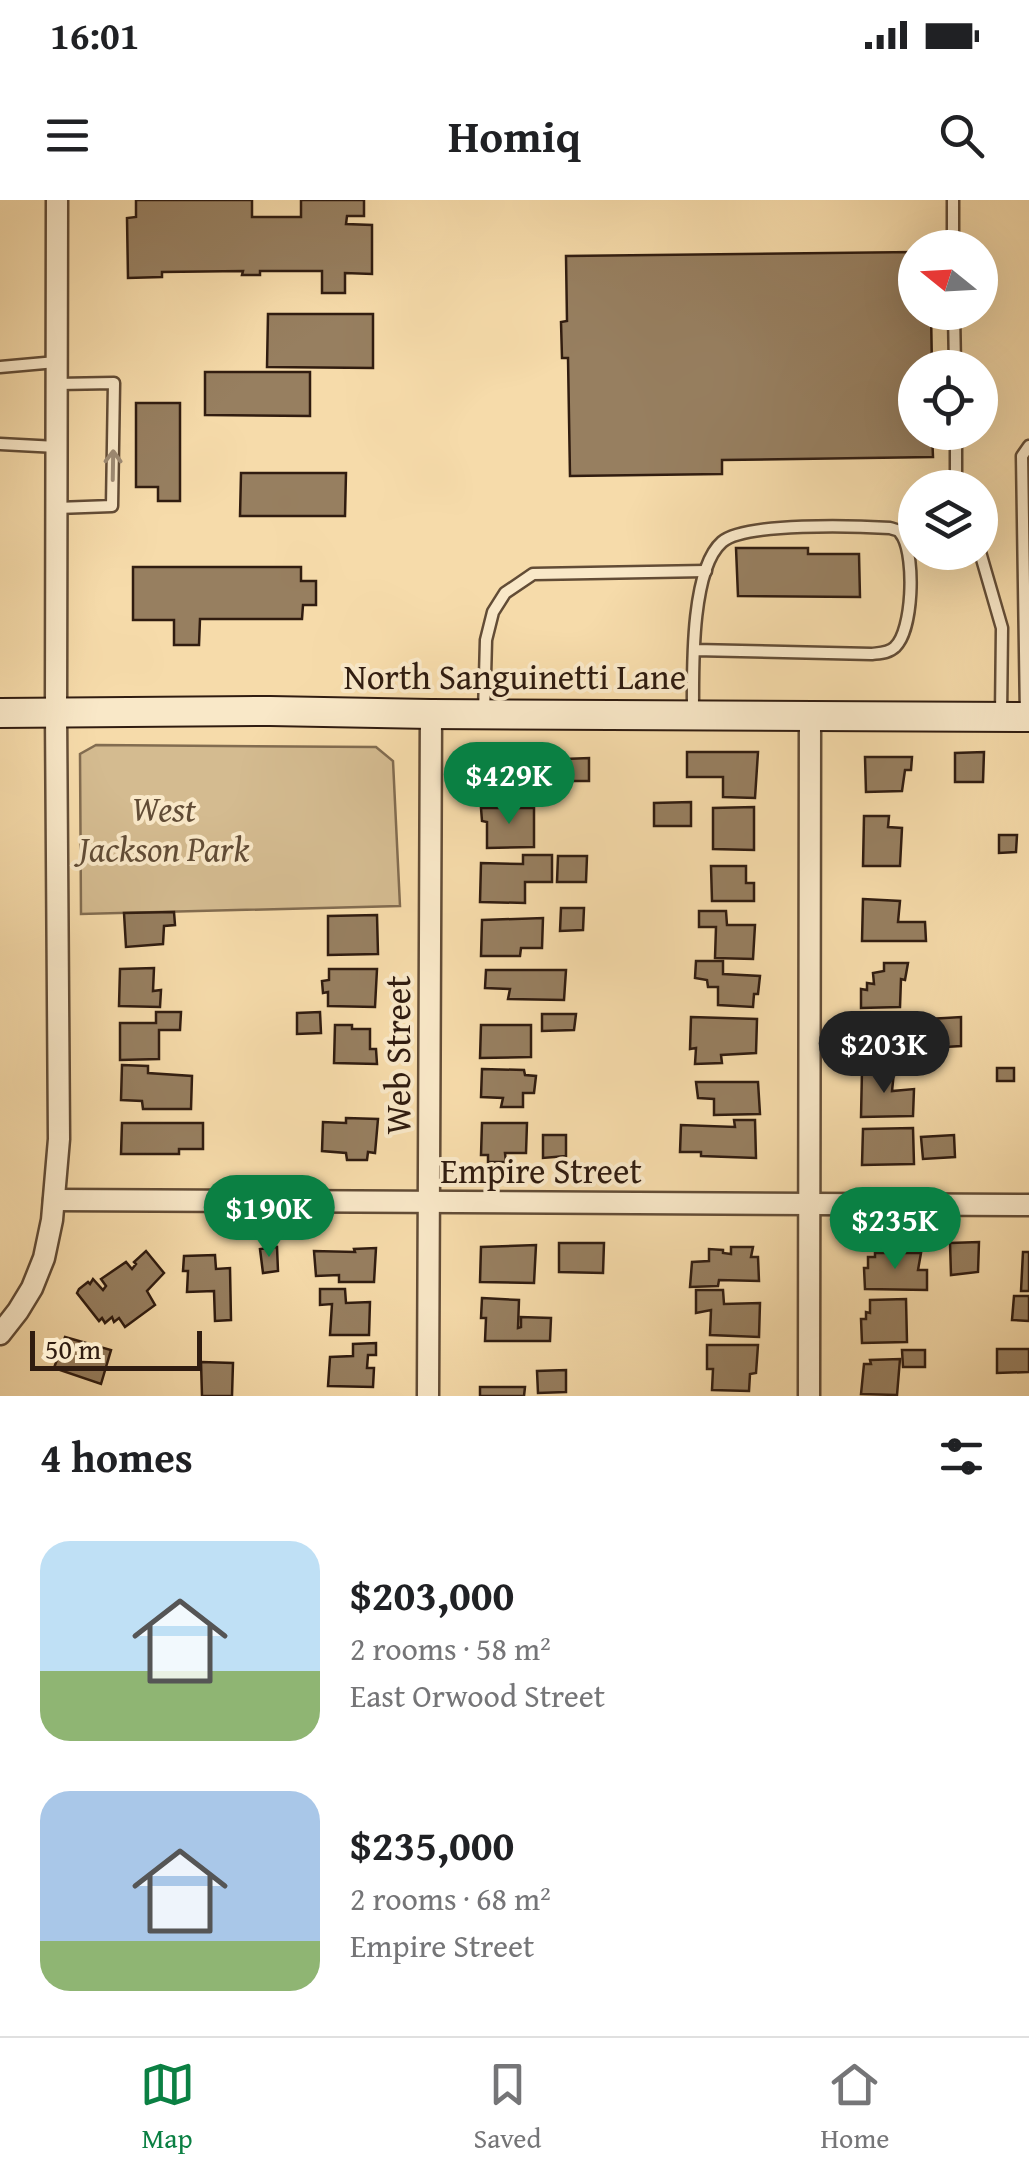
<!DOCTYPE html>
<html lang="en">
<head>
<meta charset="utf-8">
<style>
  body { margin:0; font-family:"Gentium Book Plus",serif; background:#f2f2f2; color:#202124; height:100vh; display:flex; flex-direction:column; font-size:38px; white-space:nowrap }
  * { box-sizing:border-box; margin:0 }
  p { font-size:32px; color:#757577 }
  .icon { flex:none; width:55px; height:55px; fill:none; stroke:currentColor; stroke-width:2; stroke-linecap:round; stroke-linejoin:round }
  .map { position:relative; height:1196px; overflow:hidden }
  .drawer { display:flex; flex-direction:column; background:#fff; flex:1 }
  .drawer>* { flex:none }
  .needle { width:65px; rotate:288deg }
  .fabs { position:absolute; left:898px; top:30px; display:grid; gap:20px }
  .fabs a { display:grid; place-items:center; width:100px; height:100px; border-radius:50%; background:#fff; box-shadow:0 10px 40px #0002; font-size:50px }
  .scale { position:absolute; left:30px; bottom:25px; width:172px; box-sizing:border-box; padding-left:10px; border:5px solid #301c10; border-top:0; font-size:28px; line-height:35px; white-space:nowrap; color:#301c10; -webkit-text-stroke:8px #f9e8c8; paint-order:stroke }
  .price { position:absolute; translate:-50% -85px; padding:0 22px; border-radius:35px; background:#0b8043; color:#fff; font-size:32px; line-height:65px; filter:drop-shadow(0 2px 5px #0008) }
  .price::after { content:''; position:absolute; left:50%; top:60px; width:30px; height:22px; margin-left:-15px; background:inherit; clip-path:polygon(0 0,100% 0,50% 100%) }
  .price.current { background:#222; color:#fff }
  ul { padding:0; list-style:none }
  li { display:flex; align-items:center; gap:30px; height:250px; padding:0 40px }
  li span { display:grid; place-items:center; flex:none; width:280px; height:200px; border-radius:30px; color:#555 }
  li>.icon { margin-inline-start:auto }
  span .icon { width:120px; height:120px; fill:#fffc; stroke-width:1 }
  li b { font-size:42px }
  h2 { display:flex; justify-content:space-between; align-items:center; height:120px; padding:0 40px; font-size:42px }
  .status { display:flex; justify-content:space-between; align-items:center; height:70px; padding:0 50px; background:#fff; direction:ltr }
  .status svg { height:28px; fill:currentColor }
  header { display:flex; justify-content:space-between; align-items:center; height:130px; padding:0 40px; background:#fff; font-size:45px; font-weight:800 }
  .tab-bar { display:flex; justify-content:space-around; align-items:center; height:140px; border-top:2px solid #e0e0e0; background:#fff; font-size:28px; color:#757577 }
  .tab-bar a { display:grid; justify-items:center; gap:5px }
  .tab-bar .current { color:#0b8043 }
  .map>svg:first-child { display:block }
  .green { fill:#d4bb90; stroke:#826c50; stroke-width:2.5 }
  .building { fill:#977f60; stroke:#301c10; stroke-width:2.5 }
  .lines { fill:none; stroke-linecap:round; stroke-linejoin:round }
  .lane-casing { stroke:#624c36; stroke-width:15 }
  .street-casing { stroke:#624c36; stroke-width:25 }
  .secondary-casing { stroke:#301c10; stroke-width:32 }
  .lane { stroke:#f9e8c8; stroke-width:10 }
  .street { stroke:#f9e8c8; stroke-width:20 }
  .secondary { stroke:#f9e8c8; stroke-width:28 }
  .oneway { stroke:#9f8c75 }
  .labels { text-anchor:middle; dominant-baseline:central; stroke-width:8; stroke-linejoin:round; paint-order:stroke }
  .street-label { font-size:35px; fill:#301c10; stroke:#f9e8c8 }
  .park-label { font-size:35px; font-style:italic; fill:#614c36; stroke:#f9e8c8 }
</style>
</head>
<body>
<div class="status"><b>16:01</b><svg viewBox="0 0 49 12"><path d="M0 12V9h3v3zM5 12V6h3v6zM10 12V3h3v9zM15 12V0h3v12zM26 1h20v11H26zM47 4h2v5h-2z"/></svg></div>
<header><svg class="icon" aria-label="menu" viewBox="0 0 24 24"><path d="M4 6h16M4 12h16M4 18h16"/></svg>Homiq<svg class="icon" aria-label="search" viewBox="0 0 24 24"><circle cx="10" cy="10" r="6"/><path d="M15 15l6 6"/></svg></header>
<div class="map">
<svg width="1029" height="1196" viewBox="0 0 1029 1196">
  <rect width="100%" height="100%" fill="#f6dbaa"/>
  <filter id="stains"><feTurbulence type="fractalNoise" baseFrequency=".002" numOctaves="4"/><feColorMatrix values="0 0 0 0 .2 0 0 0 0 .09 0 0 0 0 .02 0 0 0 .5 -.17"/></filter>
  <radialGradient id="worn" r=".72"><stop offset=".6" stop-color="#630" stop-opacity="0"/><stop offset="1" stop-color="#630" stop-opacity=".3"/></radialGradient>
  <polygon class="green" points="96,545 376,547 393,561 400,706 81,714 80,554"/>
  <g class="building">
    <polygon points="136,0 252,0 252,17 301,17 301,0 364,0 364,16 347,16 346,24 372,25 372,74 345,73 345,93 322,93 322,71 260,71 260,75 242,75 243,71 162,72 162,77 128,78 127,18 136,17"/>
    <polygon points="915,52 915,112 931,112 932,168 915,168 915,232 932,232 933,257 722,260 722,274 570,276 568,158 562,158 561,122 567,121 566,56"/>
    <polygon points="268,114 373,114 373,168 267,167"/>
    <polygon points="205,172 310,172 310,216 205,215"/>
    <polygon points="136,203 180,203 180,301 158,301 158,287 136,287"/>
    <polygon points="241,273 346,273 345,316 240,316"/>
    <polygon points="736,348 808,348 808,354 859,354 860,397 738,396"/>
    <polygon points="133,367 301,367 301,381 316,381 316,405 303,405 302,419 200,419 199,445 174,445 174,420 133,420"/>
    <polygon points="687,552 758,552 755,598 723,597 723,577 687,577"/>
    <polygon points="984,552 983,582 955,582 955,553"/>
    <polygon points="535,555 535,567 526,569 526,597 512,597 511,593 483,593 482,568 486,567 486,562 512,562 511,556"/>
    <polygon points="865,557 912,557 911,570 905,570 902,591 866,592"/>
    <polygon points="589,558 589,581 565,581 565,559"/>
    <polygon points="691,602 691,626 654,626 654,603"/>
    <polygon points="754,607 754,650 713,649 713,608"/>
    <polygon points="481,608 534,608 534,647 487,648 487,622 482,621"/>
    <polygon points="864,616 889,616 888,627 902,628 900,666 863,666"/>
    <polygon points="999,635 1017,635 1016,652 999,653"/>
    <polygon points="523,655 552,655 552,682 525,682 525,703 480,702 481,663 523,664"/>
    <polygon points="558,656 587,656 586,682 557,682"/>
    <polygon points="711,666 746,666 746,683 754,683 754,701 712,701"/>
    <polygon points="863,699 900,701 898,722 925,722 926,741 862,741"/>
    <polygon points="561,708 584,708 583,730 560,731"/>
    <polygon points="699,711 726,711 727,725 755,725 753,759 715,758 716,727 699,727"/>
    <polygon points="174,712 175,725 164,726 163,744 126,747 124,713"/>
    <polygon points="377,715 378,754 328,755 328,716"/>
    <polygon points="543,718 542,748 521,748 520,756 481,756 482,720"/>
    <polygon points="696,761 723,761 723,774 760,776 758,794 754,794 753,807 718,805 718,787 708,787 707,780 695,778"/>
    <polygon points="884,763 908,763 905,780 901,779 900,807 861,808 861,789 867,790 867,783 874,784 873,773 884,771"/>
    <polygon points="154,768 153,791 161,790 160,807 119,806 120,769"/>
    <polygon points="329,769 377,769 375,807 328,806 328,792 323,793 322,781 329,780"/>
    <polygon points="486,770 566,770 564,800 508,799 510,789 485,788"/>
    <polygon points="156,812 181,812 180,830 159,830 159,859 120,860 120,823 156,823"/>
    <polygon points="320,812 321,833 297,834 297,813"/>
    <polygon points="542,814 576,814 574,830 542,831"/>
    <polygon points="887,814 885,825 904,821 905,858 868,861 869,846 862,848 861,815"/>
    <polygon points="691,817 757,819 756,853 721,855 722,863 695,864 696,848 690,849"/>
    <polygon points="961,817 961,846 928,848 929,819"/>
    <polygon points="335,825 352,825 352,829 370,829 370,849 376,849 377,864 334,863"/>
    <polygon points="481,825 531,825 531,857 480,858"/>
    <polygon points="122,865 148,866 148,873 192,876 191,909 143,909 142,901 121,900"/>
    <rect x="997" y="868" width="17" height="13"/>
    <polygon points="482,869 524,870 525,875 536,876 534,893 523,893 523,907 501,907 503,898 481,897"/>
    <polygon points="862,870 894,872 892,891 914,889 913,916 861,917"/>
    <polygon points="696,882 758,882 760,914 714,915 714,899 698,898"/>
    <polygon points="346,918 378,919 375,953 368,952 367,960 347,960 346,953 322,951 323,922 346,923"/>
    <polygon points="734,920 755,920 756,958 701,956 701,952 680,952 681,925 735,927"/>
    <polygon points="122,923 203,923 203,949 179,949 179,954 121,954"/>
    <polygon points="482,923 527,923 526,953 505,953 506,962 488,962 488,955 481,955"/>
    <polygon points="913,928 914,964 862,965 863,929"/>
    <polygon points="543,935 566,935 566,956 543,958"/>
    <polygon points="954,935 955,957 923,959 921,937"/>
    <polygon points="979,1042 978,1072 951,1075 950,1043"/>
    <polygon points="559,1043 604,1043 603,1073 559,1072"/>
    <polygon points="536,1045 534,1083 480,1082 481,1047"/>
    <polygon points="277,1047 278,1071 263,1073 260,1049"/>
    <polygon points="731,1047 753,1047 751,1057 758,1057 759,1081 719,1080 718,1086 690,1087 692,1062 709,1061 709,1049 723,1050 723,1053 731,1054"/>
    <polygon points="376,1048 374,1082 339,1082 339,1075 316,1076 314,1051 355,1052 354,1049"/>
    <polygon points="146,1051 164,1073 147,1091 155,1105 125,1127 119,1118 114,1122 112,1117 105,1123 102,1118 99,1121 77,1093 79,1089 88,1082 90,1084 93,1079 103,1090 106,1086 101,1079 126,1062 132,1069 136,1064 134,1062"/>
    <polygon points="1023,1052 1029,1052 1029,1091 1021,1091"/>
    <polygon points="875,1053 921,1053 918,1070 927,1070 927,1090 865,1089 864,1068 868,1068 868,1057 875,1057"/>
    <polygon points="215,1055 216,1069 230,1068 231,1120 215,1121 214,1091 187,1092 188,1071 183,1071 184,1056"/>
    <polygon points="320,1089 345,1089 346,1103 370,1102 369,1135 330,1135 332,1104 320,1105"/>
    <polygon points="696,1090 723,1090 724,1104 760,1103 759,1137 710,1135 711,1110 696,1113"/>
    <polygon points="1014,1096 1029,1096 1029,1121 1012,1120"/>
    <polygon points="482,1098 519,1100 518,1128 521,1127 521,1117 551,1118 550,1141 485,1141 486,1118 481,1118"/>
    <polygon points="906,1099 907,1142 862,1143 861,1119 866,1119 866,1112 870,1113 870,1100"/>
    <polygon points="65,1137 111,1150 101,1184 54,1168"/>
    <polygon points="376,1143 376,1155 368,1155 367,1168 374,1168 373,1187 328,1186 330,1157 353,1156 353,1144"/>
    <polygon points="707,1145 758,1145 756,1173 750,1174 749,1191 712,1190 713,1169 707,1169"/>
    <polygon points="997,1149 1029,1149 1029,1172 997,1173"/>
    <polygon points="902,1150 925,1150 925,1167 903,1167"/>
    <polygon points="900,1159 897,1195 861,1194 864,1164 871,1164 870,1160"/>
    <polygon points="201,1162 233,1163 232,1196 202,1196"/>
    <polygon points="566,1170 566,1192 538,1193 537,1171"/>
    <polygon points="480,1187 525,1187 524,1196 480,1196"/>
  </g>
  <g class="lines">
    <defs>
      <g id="lane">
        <polyline points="953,0 953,48"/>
        <polyline points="954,112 955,168"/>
        <polyline points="0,167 56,162"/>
        <polyline points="956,232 956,273 960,288"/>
        <polyline points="0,244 57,247"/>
        <polyline points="57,308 112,306 114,183 57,184"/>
        <polyline points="980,352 1002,428 1001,515"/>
        <polyline points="484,513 486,440 493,412 505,393 533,374 706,371"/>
        <path d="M693,514C693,473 690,370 722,342C745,322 857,326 890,328C899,331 898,329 903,337C915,359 913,430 895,447C889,453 880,453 872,454L695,450"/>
        <polyline points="1026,516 1022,256 1029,246"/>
      </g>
      <g id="street">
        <polyline points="54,1000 1029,1005"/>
        <polyline points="0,1134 18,1111 32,1088 44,1058 52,1020 59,939 56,514 57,0"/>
        <polyline points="428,1196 431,514"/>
        <polyline points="809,1196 810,516"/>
      </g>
      <polyline id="secondary" points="0,513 270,511 431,514 1029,517"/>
    </defs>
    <use href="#lane" class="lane-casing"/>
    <use href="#street" class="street-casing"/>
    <use href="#secondary" class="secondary-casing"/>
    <use href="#lane" class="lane"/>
    <use href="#street" class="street"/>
    <use href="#secondary" class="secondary"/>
  </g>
  <defs><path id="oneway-shaft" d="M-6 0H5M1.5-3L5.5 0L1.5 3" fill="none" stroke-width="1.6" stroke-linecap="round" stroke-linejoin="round" transform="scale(2.5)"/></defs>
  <use class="oneway" href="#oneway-shaft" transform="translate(113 265) rotate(-89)"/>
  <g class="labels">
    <g class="street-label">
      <text x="515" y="476">North Sanguinetti Lane</text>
      <text transform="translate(397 855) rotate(-90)">Web Street</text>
      <text x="541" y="970">Empire Street</text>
    </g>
    <g class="park-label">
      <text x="164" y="608">West<tspan x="164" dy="40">Jackson Park</tspan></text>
    </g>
  </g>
  <rect width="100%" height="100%" filter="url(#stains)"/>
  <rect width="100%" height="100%" fill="url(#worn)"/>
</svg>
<div class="fabs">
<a><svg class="needle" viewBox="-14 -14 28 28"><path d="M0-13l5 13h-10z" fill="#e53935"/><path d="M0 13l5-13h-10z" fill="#757577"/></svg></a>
<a><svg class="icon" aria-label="locate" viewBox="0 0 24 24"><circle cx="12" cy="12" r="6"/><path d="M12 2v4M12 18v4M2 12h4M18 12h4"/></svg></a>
<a><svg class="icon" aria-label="layers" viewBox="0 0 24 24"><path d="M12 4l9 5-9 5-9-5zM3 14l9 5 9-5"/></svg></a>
</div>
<div class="scale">50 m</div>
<b class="price" style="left:509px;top:627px">$429K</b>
<b class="price current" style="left:884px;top:896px">$203K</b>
<b class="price" style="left:269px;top:1060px">$190K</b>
<b class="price" style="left:895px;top:1072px">$235K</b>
</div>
<section class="drawer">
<h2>4 homes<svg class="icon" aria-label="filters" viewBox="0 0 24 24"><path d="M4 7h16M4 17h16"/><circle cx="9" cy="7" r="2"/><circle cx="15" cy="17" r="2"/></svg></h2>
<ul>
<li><span style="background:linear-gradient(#bfe0f5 65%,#8fb573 0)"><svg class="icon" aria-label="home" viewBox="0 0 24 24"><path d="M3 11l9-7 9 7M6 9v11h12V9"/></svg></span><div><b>$203,000</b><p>2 rooms · 58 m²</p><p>East Orwood Street</p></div></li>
<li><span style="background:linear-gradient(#a9c7e8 75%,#8fb573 0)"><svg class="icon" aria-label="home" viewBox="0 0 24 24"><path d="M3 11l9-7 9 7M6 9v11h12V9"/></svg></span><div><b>$235,000</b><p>2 rooms · 68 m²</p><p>Empire Street</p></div></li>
</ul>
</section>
<nav class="tab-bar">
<a class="current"><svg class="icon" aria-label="map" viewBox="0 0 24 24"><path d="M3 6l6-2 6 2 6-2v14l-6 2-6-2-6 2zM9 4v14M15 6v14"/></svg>Map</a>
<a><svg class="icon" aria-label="saved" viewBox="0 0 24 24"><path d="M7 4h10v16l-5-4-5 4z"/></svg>Saved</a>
<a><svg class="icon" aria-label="home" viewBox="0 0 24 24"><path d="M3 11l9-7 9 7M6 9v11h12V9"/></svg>Home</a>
</nav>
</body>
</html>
